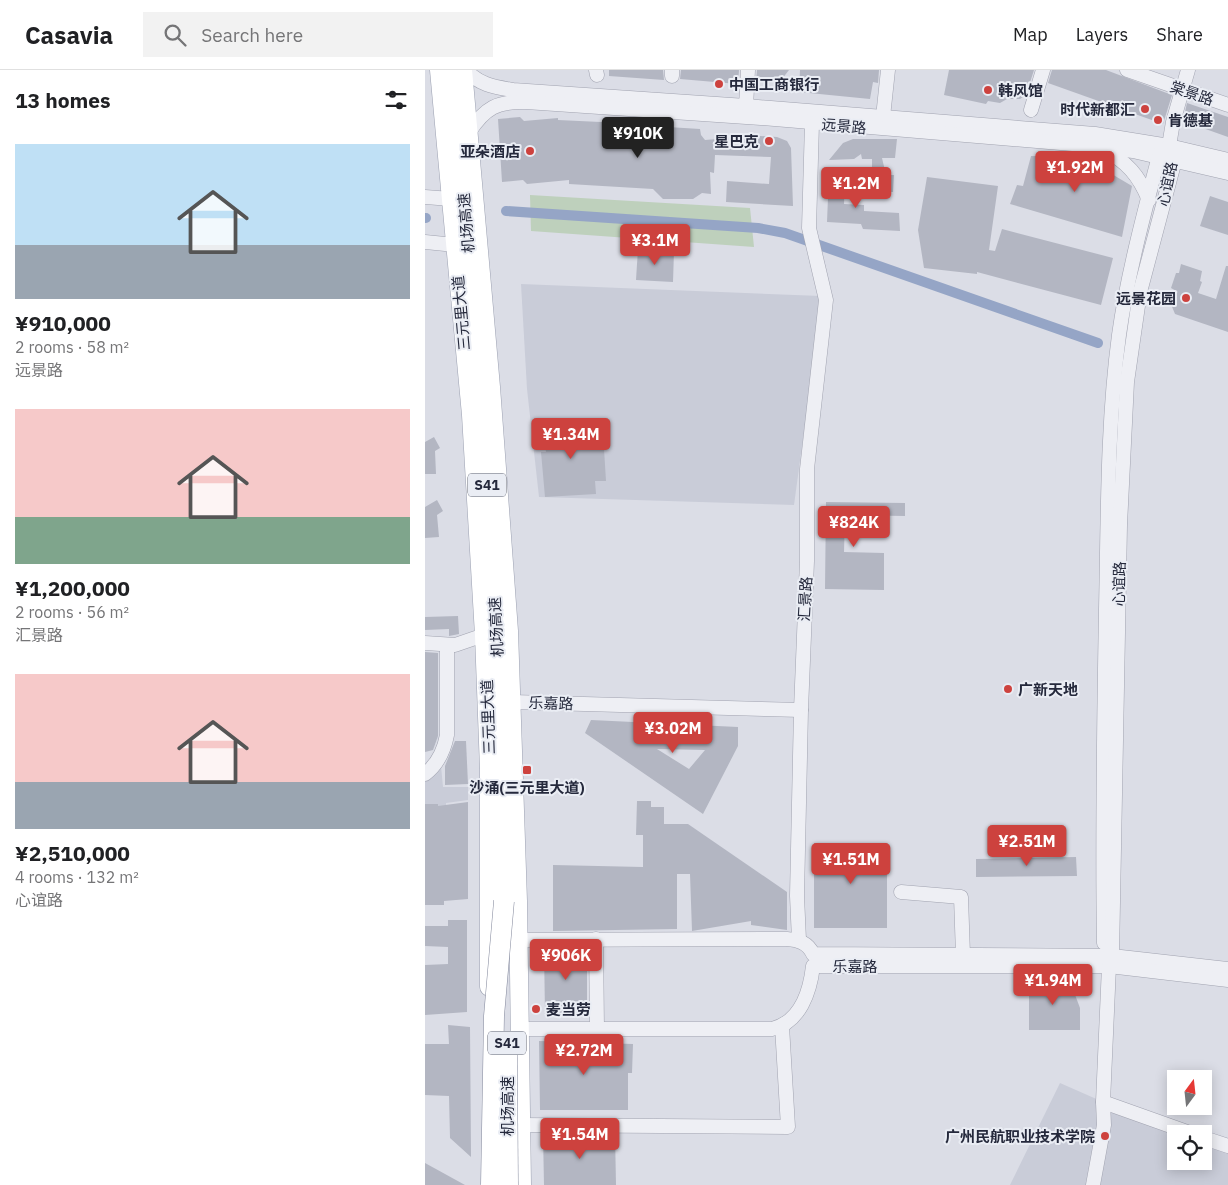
<!DOCTYPE html>
<html lang="en">
<head>
<meta charset="utf-8">
<style>
  body { margin:0; font-family:"IBM Plex Sans","Noto Sans SC",sans-serif; background:#f2f2f2; color:#202124; height:100vh; display:flex; flex-direction:column; font-size:19px; white-space:nowrap }
  * { box-sizing:border-box; margin:0 }
  p { font-size:16px; color:#757577 }
  .icon { flex:none; width:28px; height:28px; fill:none; stroke:currentColor; stroke-width:2; stroke-linecap:round; stroke-linejoin:round }
  .map { position:relative; flex:1; overflow:hidden }
  .side { display:flex; flex-direction:column; background:#fff; width:425px }
  .side>* { flex:none }
  .needle { width:32px; rotate:15deg }
  .fabs { position:absolute; left:742px; top:1000px; display:grid; gap:10px }
  .fabs a { display:grid; place-items:center; width:45px; height:45px; border-radius:0px; background:#fff; box-shadow:0 2px 12px #0003; font-size:25px }
  .price { position:absolute; translate:-50% -42px; padding:0 11px; border-radius:5px; background:#cd423e; color:#fff; font-size:16px; line-height:32px; filter:drop-shadow(0 1px 2px #0008) }
  .price::after { content:''; position:absolute; left:50%; top:30px; width:15px; height:11px; margin-left:-8px; background:inherit; clip-path:polygon(0 0,100% 0,50% 100%) }
  .price.on { background:#222; color:#fff }
  ul { padding:0; list-style:none }
  li { display:grid; align-content:center; gap:10px; height:265px; padding:0 15px }
  li span { display:grid; place-items:center; height:155px; border-radius:0px; color:#555 }
  li>.icon { margin-inline-start:auto }
  span .icon { width:90px; height:90px; fill:#fffc; stroke-width:1 }
  li b { font-size:21px }
  h2 { display:flex; justify-content:space-between; align-items:center; height:60px; padding:0 15px; font-size:21px }
  header { display:flex; align-items:center; gap:30px; box-sizing:border-box; height:70px; padding:0 25px; background:#fff; border-bottom:1px solid #e0e0e0 }
  header strong { font-size:24px }
  nav { display:flex; gap:28px; margin-inline-start:auto; font-size:18px }
  .search { width:350px; height:45px; background:#f2f2f2; display:flex; align-items:center; gap:12px; box-sizing:border-box; padding:0 18px; border-radius:0px; color:#757577; font-size:19px }
  main { display:flex; flex:1; min-height:0 }
  .map>svg:first-child { display:block }
  .built { fill:#c9ccd8 }
  .green { fill:#bed0bc }
  .lines { fill:none; stroke-linecap:round; stroke-linejoin:round }
  .canal { stroke:#95a5c6; stroke-width:10 }
  .building { fill:#b3b6c2; fill-rule:evenodd }
  .minor-casing { stroke:#a1a3b0; stroke-width:15 }
  .major-casing { stroke:#9ba0b1; stroke-width:19 }
  .highway-casing { stroke:#83889c; stroke-width:21 }
  .minor { stroke:#eeeff4; stroke-width:14 }
  .major { stroke:#fff; stroke-width:18 }
  .highway { stroke:#fff; stroke-width:20 }
  .highway-bridge-casing { stroke:#83889c; stroke-width:21; stroke-linecap:butt }
  .highway-bridge { stroke:#fff; stroke-width:20 }
  .poi-dot { fill:#cd423e; stroke:#eaedf4; stroke-width:2 }
  .labels { text-anchor:middle; dominant-baseline:central; stroke-width:4; stroke-linejoin:round; paint-order:stroke }
  .shield { fill:#eaedf4; stroke:#606473; stroke-width:1 }
  .shield-label { font-size:14px; font-weight:bold; fill:#25293c }
  .poi-label { font-size:15px; font-weight:bold; fill:#25293c; stroke:#eaedf4; text-anchor:start }
  .street-label { font-size:15px; fill:#25293c; stroke:#eaedf4 }
</style>
</head>
<body>
<header>
<strong>Casavia</strong>
<div class="search"><svg class="icon" aria-label="search" viewBox="0 0 24 24"><circle cx="10" cy="10" r="6"/><path d="M15 15l6 6"/></svg>Search here</div>
<nav><a>Map</a><a>Layers</a><a>Share</a></nav>
</header>
<main>
<section class="side">
<h2>13 homes<svg class="icon" aria-label="filters" viewBox="0 0 24 24"><path d="M4 7h16M4 17h16"/><circle cx="9" cy="7" r="2"/><circle cx="15" cy="17" r="2"/></svg></h2>
<ul>
<li><span style="background:linear-gradient(#bfe0f5 65%,#9aa5b1 0)"><svg class="icon" aria-label="home" viewBox="0 0 24 24"><path d="M3 11l9-7 9 7M6 9v11h12V9"/></svg></span><div><b>¥910,000</b><p>2 rooms · 58 m²</p><p>远景路</p></div></li>
<li><span style="background:linear-gradient(#f6c9c9 70%,#7fa58c 0)"><svg class="icon" aria-label="home" viewBox="0 0 24 24"><path d="M3 11l9-7 9 7M6 9v11h12V9"/></svg></span><div><b>¥1,200,000</b><p>2 rooms · 56 m²</p><p>汇景路</p></div></li>
<li><span style="background:linear-gradient(#f6c9c9 70%,#9aa5b1 0)"><svg class="icon" aria-label="home" viewBox="0 0 24 24"><path d="M3 11l9-7 9 7M6 9v11h12V9"/></svg></span><div><b>¥2,510,000</b><p>4 rooms · 132 m²</p><p>心谊路</p></div></li>
</ul>
</section>
<div class="map">
<svg width="803" height="1115" viewBox="0 0 803 1115">
  <rect width="100%" height="100%" fill="#dbdde6"/>
  <g class="built">
    <polygon points="96,214 396,226 385,317 369,435 114,427 102,319"/>
    <polygon points="16,696 18,717 43,717 43,730 21,733 21,815 0,814 0,708"/>
    <polygon points="635,1013 751,1064 751,1091 779,1091 779,1068 803,1076 803,1115 585,1115"/>
  </g>
  <polygon class="green" points="105,125 325,138 329,177 106,161"/>
  <g class="lines">
    <g class="canal">
      <polyline points="81,141 333,158 360,163 673,273"/>
      <polyline points="0,148 1,148"/>
    </g>
  </g>
  <g class="building">
    <polygon points="184,0 238,0 239,10 184,6"/>
    <polygon points="256,0 314,0 313,14 255,9"/>
    <polygon points="332,0 364,0 357,9 346,13 331,12"/>
    <polygon points="375,0 454,0 453,13 448,12 445,29 374,22"/>
    <polygon points="524,0 609,0 601,25 595,29 582,29 575,33 563,31 561,34 519,25"/>
    <polygon points="627,0 681,0 747,25 738,54 623,13"/>
    <polygon points="762,33 803,47 803,67 758,51"/>
    <polygon points="95,47 99,51 133,48 133,50 218,54 218,67 235,69 242,63 243,57 275,59 276,65 280,70 304,68 304,64 352,67 362,71 366,78 368,136 301,132 302,111 344,114 346,87 290,85 289,103 285,102 286,124 277,123 268,129 238,129 228,119 144,114 144,110 102,114 98,110 77,112 73,49"/>
    <polygon points="428,69 472,69 470,88 457,88 461,105 469,105 468,122 438,121 437,104 447,104 447,89 437,89 436,84 429,89 404,90 418,73"/>
    <polygon points="606,86 658,87 707,116 697,167 585,134 592,115 598,116"/>
    <polygon points="404,103 420,103 419,134 439,135 439,141 474,143 475,161 438,159 436,154 402,152"/>
    <polygon points="502,107 573,116 564,180 570,181 577,159 688,188 676,235 552,202 552,204 499,198 493,160"/>
    <polygon points="785,126 803,132 803,165 775,156"/>
    <polygon points="213,179 249,181 248,212 211,210"/>
    <polygon points="756,194 777,201 775,211 777,212 773,223 791,229 801,196 803,196 803,262 750,244 743,227 753,222 746,218 751,203 754,203"/>
    <polygon points="162,350 165,379 179,379 181,411 170,411 171,424 120,427 116,382 121,382 118,354"/>
    <polygon points="9,367 15,378 10,381 11,404 0,404 0,372"/>
    <polygon points="12,430 18,441 12,445 14,467 0,468 0,437"/>
    <polygon points="401,432 480,433 480,446 420,445 419,482 459,483 459,520 400,519"/>
    <polygon points="33,546 34,564 24,566 24,559 0,560 0,547"/>
    <polygon points="0,582 13,583 13,666 8,680 0,682"/>
    <path d="M166,650L313,657V676L278,744L160,663ZM232,679L280,680L264,699Z"/>
    <polygon points="30,671 41,671 43,714 20,715 20,696"/>
    <polygon points="212,731 226,731 226,737 239,737 239,754 263,754 362,822 362,860 326,855 326,851 267,861 265,804 252,804 252,859 128,861 128,795 218,797 218,765 211,765"/>
    <polygon points="43,732 43,829 19,831 19,835 0,835 0,734 13,734 13,736"/>
    <rect x="389" y="773" width="73" height="85"/>
    <polygon points="651,787 652,806 551,807 551,789"/>
    <polygon points="23,850 42,850 42,942 0,945 0,895 23,894 23,877 0,876 0,856 23,856"/>
    <polygon points="162,878 162,944 120,944 119,879"/>
    <polygon points="604,909 628,909 637,912 649,922 655,938 655,960 604,960"/>
    <polygon points="23,955 45,957 46,1087 25,1068 24,1026 0,1025 0,974 24,974"/>
    <polygon points="114,971 208,974 207,1003 203,1003 203,1040 115,1040"/>
    <polygon points="118,1064 190,1064 191,1115 119,1115"/>
    <polygon points="0,1093 40,1115 0,1115"/>
  </g>
  <g class="lines">
    <defs>
      <g id="minor">
        <path d="M41,0C54,15 70,17 88,20L321,36L670,64L744,76L803,90"/>
        <polyline points="171,0 172,5"/>
        <polyline points="702,0 803,35"/>
        <polyline points="247,6 247,0"/>
        <polyline points="321,36 323,0"/>
        <polyline points="606,40 618,0"/>
        <polyline points="458,47 463,0"/>
        <path d="M44,62C60,38 72,31 101,32L336,48L671,76L708,81L803,103"/>
        <polyline points="744,76 748,52 763,0"/>
        <path d="M678,80C702,91 714,106 724,130"/>
        <polyline points="0,127 26,129"/>
        <polyline points="0,172 30,175"/>
        <polyline points="0,573 30,575 59,565"/>
        <polyline points="87,632 376,640"/>
        <path d="M0,704C13,694 19,681 22,665V575"/>
        <polyline points="476,822 536,827 538,885"/>
        <polyline points="171,869 172,959"/>
        <path d="M84,870L362,869C374,870 383,873 388,884L687,886L803,899"/>
        <polyline points="374,870 372,826 376,640 382,491 382,399 401,230 384,158 387,53"/>
        <path d="M679,873C677,762 679,650 681,539C683,448 682,355 694,265C702,207 719,143 734,86L744,76"/>
        <path d="M96,959H347C375,952 385,922 388,896H684L803,910"/>
        <polyline points="678,1032 768,1064"/>
        <polyline points="96,1055 363,1057 357,956"/>
        <polyline points="779,1068 803,1076"/>
        <polyline points="668,1115 679,1055 678,1032 684,896 687,886 695,455 702,312 715,222 750,90 744,76"/>
      </g>
      <g id="major">
        <polyline points="14,0 46,345 59,565 64,699 64,917"/>
        <polyline points="38,0 66,317 84,561 93,831 97,1115"/>
      </g>
      <polyline id="highway" points="26,0 56,335 72,561 78,719 80,810 79,831"/>
    </defs>
    <use href="#minor" class="minor-casing"/>
    <use href="#major" class="major-casing"/>
    <use href="#highway" class="highway-casing"/>
    <use href="#minor" class="minor"/>
    <use href="#major" class="major"/>
    <use href="#highway" class="highway"/>
    <defs>
      <g id="highway-bridge">
        <polyline points="82,983 83,1115"/>
        <polyline points="66,1115 69,946 79,831"/>
      </g>
    </defs>
    <use href="#highway-bridge" class="highway-bridge-casing"/>
    <use href="#highway-bridge" class="highway-bridge"/>
  </g>
  <g class="poi-dot">
    <circle cx="294" cy="14" r="5"/>
    <circle cx="563" cy="20" r="5"/>
    <circle cx="720" cy="39" r="5"/>
    <circle cx="733" cy="50" r="5"/>
    <circle cx="344" cy="71" r="5"/>
    <circle cx="105" cy="81" r="5"/>
    <circle cx="761" cy="228" r="5"/>
    <circle cx="583" cy="619" r="5"/>
    <rect x="97" y="695" width="10" height="10" rx="2.5"/>
    <circle cx="111" cy="939" r="5"/>
    <circle cx="680" cy="1066" r="5"/>
  </g>
  <g class="labels">
    <g class="shield">
      <rect x="43" y="403.5" width="38" height="23" rx="4"/>
      <rect x="63" y="961.5" width="38" height="23" rx="4"/>
    </g>
    <g class="shield-label">
      <text x="62" y="415">S41</text>
      <text x="82" y="973">S41</text>
    </g>
    <g class="poi-label">
      <text x="304" y="14">中国工商银行</text>
      <text x="573" y="20">韩风馆</text>
      <text x="710" y="39" text-anchor="end">时代新都汇</text>
      <text x="743" y="50">肯德基</text>
      <text x="334" y="71" text-anchor="end">星巴克</text>
      <text x="95" y="81" text-anchor="end">亚朵酒店</text>
      <text x="751" y="228" text-anchor="end">远景花园</text>
      <text x="593" y="619">广新天地</text>
      <text x="102" y="717" text-anchor="middle">沙涌(三元里大道)</text>
      <text x="121" y="939">麦当劳</text>
      <text x="670" y="1066" text-anchor="end">广州民航职业技术学院</text>
    </g>
    <g class="street-label">
      <text transform="translate(767 23) rotate(19)">棠景路</text>
      <text transform="translate(419 56) rotate(5)">远景路</text>
      <text transform="translate(742 114) rotate(-78)">心谊路</text>
      <text transform="translate(41 153) rotate(-95)">机场高速</text>
      <text transform="translate(36 243) rotate(-95)">三元里大道</text>
      <text transform="translate(694 514) rotate(-89)">心谊路</text>
      <text transform="translate(380 529) rotate(-87)">汇景路</text>
      <text transform="translate(71 557) rotate(-93)">机场高速</text>
      <text transform="translate(126 633) rotate(2)">乐嘉路</text>
      <text transform="translate(63 647) rotate(-92)">三元里大道</text>
      <text x="430" y="896">乐嘉路</text>
      <text transform="translate(82 1036) rotate(-90)">机场高速</text>
    </g>
  </g>
</svg>
<div class="fabs">
<a><svg class="needle" viewBox="-14 -14 28 28"><path d="M0-13l5 13h-10z" fill="#e53935"/><path d="M0 13l5-13h-10z" fill="#757577"/></svg></a>
<a><svg class="icon" aria-label="locate" viewBox="0 0 24 24"><circle cx="12" cy="12" r="6"/><path d="M12 2v4M12 18v4M2 12h4M18 12h4"/></svg></a>
</div>
<b class="price on" style="left:213px;top:89px">¥910K</b>
<b class="price" style="left:650px;top:123px">¥1.92M</b>
<b class="price" style="left:431px;top:139px">¥1.2M</b>
<b class="price" style="left:230px;top:196px">¥3.1M</b>
<b class="price" style="left:146px;top:390px">¥1.34M</b>
<b class="price" style="left:429px;top:478px">¥824K</b>
<b class="price" style="left:248px;top:684px">¥3.02M</b>
<b class="price" style="left:602px;top:797px">¥2.51M</b>
<b class="price" style="left:426px;top:815px">¥1.51M</b>
<b class="price" style="left:141px;top:911px">¥906K</b>
<b class="price" style="left:628px;top:936px">¥1.94M</b>
<b class="price" style="left:159px;top:1006px">¥2.72M</b>
<b class="price" style="left:155px;top:1090px">¥1.54M</b>
</div>
</main>
</body>
</html>
